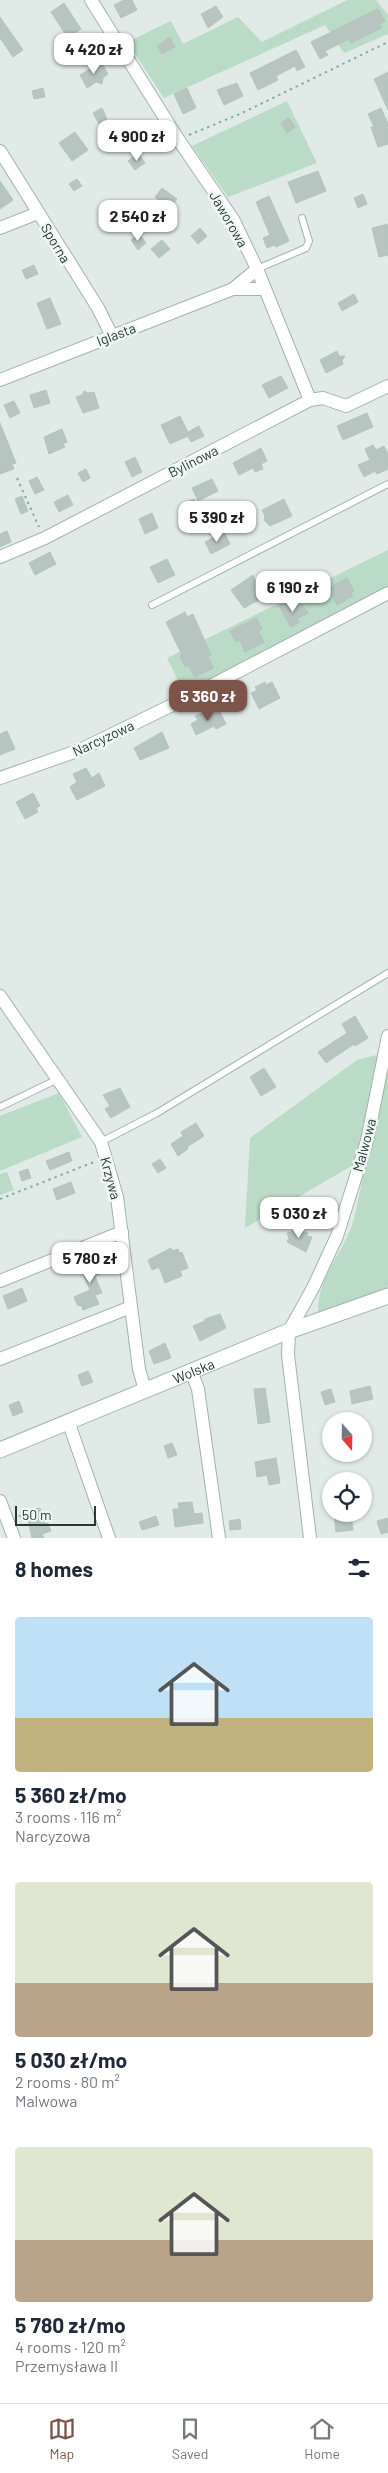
<!DOCTYPE html>
<html lang="en">
<head>
<meta charset="utf-8">
<style>
  body { margin:0; font-family:Barlow,sans-serif; background:#f2f2f3; color:#1f2937; height:100vh; display:flex; flex-direction:column; font-size:19px; white-space:nowrap }
  * { box-sizing:border-box; margin:0 }
  p { font-size:16px; color:#747a83 }
  .icon { flex:none; width:28px; height:28px; fill:none; stroke:currentColor; stroke-width:2; stroke-linecap:round; stroke-linejoin:round }
  .map { position:relative; height:1538px; overflow:hidden }
  .side { display:flex; flex-direction:column; background:#fff; flex:1 }
  .side>* { flex:none }
  .needle { width:32px; rotate:160deg }
  .fabs { position:absolute; left:322px; top:1412px; display:grid; gap:10px }
  .fabs a { display:grid; place-items:center; width:50px; height:50px; border-radius:50%; background:#fff; box-shadow:0 1px 4px #0004; font-size:25px }
  .scale { position:absolute; left:15px; bottom:12px; width:81px; box-sizing:border-box; padding-left:5px; border:2px solid #223b36; border-top:0; font-size:14px; line-height:18px; white-space:nowrap; color:#223b36; -webkit-text-stroke:4px #f1f7f5; paint-order:stroke }
  .price { position:absolute; translate:-50% -42px; padding:0 11px; border-radius:10px; background:#fff; color:#222; font-size:16px; line-height:32px; filter:drop-shadow(0 1px 2px #0008) }
  .price::after { content:''; position:absolute; left:50%; top:30px; width:15px; height:11px; margin-left:-8px; background:inherit; clip-path:polygon(0 0,100% 0,50% 100%) }
  .price.active { background:#7c5548; color:#fff }
  ul { padding:0; list-style:none }
  li { display:grid; align-content:center; gap:10px; height:265px; padding:0 15px }
  li span { display:grid; place-items:center; height:155px; border-radius:5px; color:#555 }
  li>.icon { margin-inline-start:auto }
  span .icon { width:90px; height:90px; fill:#fffc; stroke-width:1 }
  li b { font-size:21px }
  h2 { display:flex; justify-content:space-between; align-items:center; height:60px; padding:0 15px; font-size:21px }
  .dock { display:flex; justify-content:space-around; align-items:center; height:70px; border-top:1px solid #e0e1e3; background:#fff; font-size:14px; color:#747a83 }
  .dock a { display:grid; justify-items:center; gap:2px }
  .dock .active { color:#7c5548 }
  .map>svg:first-child { display:block }
  .green { fill:#badbc5 }
  .building { fill:#b6c5c0; stroke:#b3c4be }
  .lines { fill:none; stroke-linecap:round; stroke-linejoin:round }
  .lane-casing { stroke:#a3b3ae; stroke-width:8 }
  .street-casing { stroke:#a3b3ae; stroke-width:14 }
  .secondary-casing { stroke:#a0b6b0; stroke-width:17 }
  .path { stroke:#82ada3; stroke-width:2; stroke-dasharray:2.5 4; stroke-linecap:butt }
  .lane { stroke:#fff; stroke-width:6 }
  .street { stroke:#fff; stroke-width:12 }
  .secondary { stroke:#fff; stroke-width:15 }
  .labels { text-anchor:middle; dominant-baseline:central; stroke-width:5; stroke-linejoin:round; paint-order:stroke }
  .street-label { font-size:14px; fill:#223b36; stroke:#f1f7f5 }
</style>
</head>
<body>
<div class="map">
<svg width="388" height="1538" viewBox="0 0 388 1538">
  <rect width="100%" height="100%" fill="#e0ebe7"/>
  <g class="green">
    <polygon points="347,0 376,0 388,15 388,34 344,53 325,25 164,98 127,42 171,21 183,44 238,17 262,42"/>
    <polygon points="287,101 317,163 228,197 192,146"/>
    <polygon points="388,550 388,590 184,693 167,658"/>
    <path d="M388,1052V1291L319,1316C313,1283 344,1252 353,1222C359,1201 362,1178 367,1157L245,1228L250,1138L357,1060Z"/>
    <polygon points="59,1093 82,1137 0,1171 0,1116"/>
    <polygon points="7,1172 14,1190 0,1195 0,1174"/>
  </g>
  <g class="building">
    <polygon points="124,0 132,0 137,10 121,18 114,5"/>
    <polygon points="64,3 81,29 68,38 51,12"/>
    <polygon points="216,6 223,17 208,28 201,14"/>
    <polygon points="378,9 385,21 379,24 381,28 351,43 349,39 325,51 328,55 320,59 311,42"/>
    <polygon points="0,17 23,50 13,57 0,38"/>
    <polygon points="170,37 175,47 162,54 158,46"/>
    <polygon points="296,50 305,67 297,71 295,66 276,76 278,80 258,90 250,73"/>
    <polygon points="101,62 108,74 103,78 102,84 96,82 87,88 80,75"/>
    <polygon points="388,72 388,110 374,79"/>
    <polygon points="237,83 243,96 224,105 217,90"/>
    <polygon points="43,88 45,97 34,99 32,91"/>
    <polygon points="187,88 196,108 183,114 174,94"/>
    <polygon points="102,108 107,119 99,124 93,113"/>
    <polygon points="381,108 388,124 388,144 378,147 371,127 374,127 368,114"/>
    <polygon points="289,118 295,127 287,133 281,123"/>
    <polygon points="75,132 88,150 72,161 59,143"/>
    <polygon points="138,153 145,163 135,170 128,161"/>
    <polygon points="318,171 326,191 296,203 288,182"/>
    <polygon points="77,179 82,186 74,191 69,184"/>
    <polygon points="0,181 13,200 0,209"/>
    <polygon points="162,188 177,199 169,209 155,197"/>
    <polygon points="363,194 367,204 358,208 354,198"/>
    <polygon points="269,196 289,241 276,247 274,245 267,248 263,238 270,235 256,202"/>
    <polygon points="388,224 388,255 379,257 372,228"/>
    <polygon points="200,228 207,236 198,244 191,236"/>
    <polygon points="139,234 146,243 138,250 131,240"/>
    <polygon points="162,240 170,249 159,258 151,249"/>
    <polygon points="34,265 38,274 26,279 22,270"/>
    <polygon points="354,294 358,302 342,311 338,303"/>
    <polygon points="50,298 61,324 47,329 37,303"/>
    <polygon points="337,351 339,356 345,356 342,361 343,364 326,373 320,360"/>
    <polygon points="281,376 288,388 269,398 262,385"/>
    <polygon points="46,390 50,403 34,408 30,395"/>
    <polygon points="84,391 88,393 94,392 99,408 83,413 76,397 82,395"/>
    <polygon points="14,401 20,413 10,418 4,405"/>
    <polygon points="367,413 373,427 343,440 337,426"/>
    <polygon points="180,416 188,432 199,426 204,436 191,442 188,436 170,444 161,425"/>
    <polygon points="0,423 16,463 12,464 14,469 0,474"/>
    <polygon points="62,429 67,442 63,444 65,447 49,454 44,437"/>
    <polygon points="373,445 376,450 384,446 388,454 388,469 377,474 375,471 364,477 358,465 370,460 365,449"/>
    <polygon points="261,448 267,461 261,464 263,469 255,472 253,468 239,475 233,463"/>
    <polygon points="135,457 142,472 132,477 125,462"/>
    <polygon points="86,469 90,478 83,482 78,473"/>
    <polygon points="37,477 44,490 35,494 29,481"/>
    <polygon points="212,479 218,491 198,501 192,488"/>
    <polygon points="68,495 73,505 59,512 54,502"/>
    <polygon points="22,496 28,511 21,514 15,499"/>
    <polygon points="194,499 199,509 188,514 183,504"/>
    <polygon points="284,499 292,516 270,526 264,520 265,516 262,510"/>
    <polygon points="152,513 158,528 145,534 139,519"/>
    <polygon points="7,531 11,542 0,547 0,534"/>
    <polygon points="224,532 230,544 211,554 205,542"/>
    <polygon points="50,552 56,564 35,575 29,563"/>
    <polygon points="167,559 175,575 158,583 150,567"/>
    <polygon points="253,575 255,581 260,578 268,595 244,608 231,590"/>
    <polygon points="347,578 354,591 351,593 353,596 337,605 328,588"/>
    <polygon points="288,601 293,608 302,604 308,613 297,619 300,622 291,627 279,606"/>
    <polygon points="185,612 187,617 193,614 211,655 208,656 213,668 195,677 189,666 185,667 180,656 182,655 166,622"/>
    <polygon points="256,618 262,629 258,631 264,642 245,652 240,640 236,642 230,631"/>
    <polygon points="265,682 266,685 272,682 280,698 259,709 251,693 257,690 255,687"/>
    <polygon points="208,710 210,714 219,710 226,724 216,729 214,726 196,735 191,724 198,720 195,716"/>
    <polygon points="7,731 15,749 0,755 0,734"/>
    <polygon points="162,732 169,748 140,760 134,748"/>
    <polygon points="86,768 92,778 99,773 105,786 77,800 70,787 77,782 73,774"/>
    <polygon points="33,793 40,806 36,808 38,812 25,819 16,802"/>
    <polygon points="355,1016 368,1038 355,1046 354,1044 326,1063 318,1052 347,1033 342,1024"/>
    <polygon points="264,1068 276,1087 261,1096 250,1077"/>
    <polygon points="120,1088 130,1107 111,1118 105,1109 110,1106 103,1095"/>
    <polygon points="196,1123 204,1136 187,1147 188,1149 178,1156 171,1144 183,1136 181,1132"/>
    <polygon points="69,1152 72,1161 50,1170 46,1161"/>
    <polygon points="160,1159 166,1168 158,1173 152,1164"/>
    <polygon points="28,1169 31,1178 22,1181 19,1172"/>
    <polygon points="71,1182 75,1193 57,1200 53,1189"/>
    <polygon points="293,1228 308,1233 307,1236 312,1237 306,1252 287,1242 289,1238 287,1233 292,1232"/>
    <polygon points="171,1248 172,1251 178,1249 179,1253 182,1252 188,1268 180,1271 182,1276 165,1283 159,1267 152,1270 148,1260"/>
    <polygon points="96,1257 102,1273 95,1276 102,1293 95,1295 99,1304 83,1310 81,1305 78,1306 74,1297 90,1290 79,1264"/>
    <polygon points="22,1288 27,1301 8,1309 3,1296"/>
    <polygon points="220,1314 226,1328 200,1341 193,1326 205,1321 205,1319"/>
    <polygon points="165,1343 171,1358 154,1364 149,1351"/>
    <polygon points="88,1371 93,1382 82,1386 78,1375"/>
    <polygon points="370,1386 373,1399 352,1404 350,1391"/>
    <polygon points="265,1388 270,1422 258,1424 254,1389"/>
    <polygon points="331,1389 335,1402 325,1405 321,1392"/>
    <polygon points="19,1401 23,1412 13,1416 9,1405"/>
    <polygon points="172,1443 177,1455 168,1458 164,1446"/>
    <polygon points="276,1458 280,1483 269,1485 267,1475 257,1477 255,1462"/>
    <polygon points="192,1502 194,1514 202,1513 203,1523 175,1527 173,1509 179,1509 178,1503"/>
    <polygon points="40,1508 45,1524 48,1523 51,1531 42,1534 44,1538 32,1538 28,1520 18,1516 29,1512 30,1510"/>
    <polygon points="351,1514 353,1530 336,1532 334,1515"/>
    <polygon points="156,1516 159,1525 142,1530 139,1522"/>
    <polygon points="388,1518 388,1532 381,1534 377,1521"/>
    <polygon points="240,1519 241,1529 230,1530 229,1521"/>
  </g>
  <g class="lines">
    <defs>
      <g id="lane">
        <polyline points="257,269 306,248 309,241 302,218"/>
        <polyline points="152,605 388,484"/>
        <polyline points="0,1107 58,1079"/>
        <polyline points="101,1142 157,1113 388,973"/>
      </g>
      <g id="street">
        <polyline points="91,0 178,139 234,221 257,269 310,400"/>
        <polyline points="0,151 98,308 112,336"/>
        <polyline points="0,228 38,213"/>
        <polyline points="233,289 257,269"/>
        <polyline points="0,380 233,289 265,289"/>
        <polyline points="0,557 45,538 310,400 323,398 346,406 388,386"/>
        <polyline points="0,778 80,750 199,692 388,593"/>
        <polyline points="0,996 101,1142 117,1197 139,1369 145,1390"/>
        <polyline points="0,1281 122,1232"/>
        <polyline points="0,1359 131,1307"/>
        <polyline points="191,1371 198,1389 219,1538"/>
        <polyline points="68,1421 109,1538"/>
        <polyline points="0,1501 14,1538"/>
        <polyline points="310,1538 288,1355 289,1331 313,1288 337,1236 367,1141 388,1036"/>
      </g>
      <g id="secondary">
        <path id="s1" d="M0,1450L289,1331L388,1296"/>
      </g>
    </defs>
    <use href="#lane" class="lane-casing"/>
    <use href="#street" class="street-casing"/>
    <use href="#secondary" class="secondary-casing"/>
    <g class="path">
      <polyline points="189,135 242,113 388,42"/>
      <polyline points="17,478 39,527"/>
      <polyline points="0,1199 94,1162"/>
    </g>
    <use href="#lane" class="lane"/>
    <use href="#street" class="street"/>
    <use href="#secondary" class="secondary"/>
  </g>
  <g class="labels">
    <g class="street-label">
      <text transform="translate(229 219) rotate(60)">Jaworowa</text>
      <text transform="translate(56 243) rotate(59)">Sporna</text>
      <text transform="translate(116 334) rotate(-21)">Iglasta</text>
      <text transform="translate(193 461) rotate(-27)">Bylinowa</text>
      <text transform="translate(103 738) rotate(-25)">Narcyzowa</text>
      <text transform="translate(364 1145) rotate(-75)">Malwowa</text>
      <text transform="translate(111 1178) rotate(75)">Krzywa</text>
      <text stroke="none"><textPath href="#s1" startOffset="209">Wolska</textPath></text>
    </g>
  </g>
</svg>
<div class="fabs">
<a><svg class="needle" viewBox="-14 -14 28 28"><path d="M0-13l5 13h-10z" fill="#e53935"/><path d="M0 13l5-13h-10z" fill="#747a83"/></svg></a>
<a><svg class="icon" aria-label="locate" viewBox="0 0 24 24"><circle cx="12" cy="12" r="6"/><path d="M12 2v4M12 18v4M2 12h4M18 12h4"/></svg></a>
</div>
<div class="scale">50 m</div>
<b class="price" style="left:94px;top:75px">4 420 zł</b>
<b class="price" style="left:137px;top:162px">4 900 zł</b>
<b class="price" style="left:138px;top:242px">2 540 zł</b>
<b class="price" style="left:217px;top:543px">5 390 zł</b>
<b class="price" style="left:293px;top:613px">6 190 zł</b>
<b class="price active" style="left:208px;top:722px">5 360 zł</b>
<b class="price" style="left:299px;top:1239px">5 030 zł</b>
<b class="price" style="left:90px;top:1284px">5 780 zł</b>
</div>
<section class="side">
<h2>8 homes<svg class="icon" aria-label="filters" viewBox="0 0 24 24"><path d="M4 7h16M4 17h16"/><circle cx="9" cy="7" r="2"/><circle cx="15" cy="17" r="2"/></svg></h2>
<ul>
<li><span style="background:linear-gradient(#bfe0f5 65%,#c2b280 0)"><svg class="icon" aria-label="home" viewBox="0 0 24 24"><path d="M3 11l9-7 9 7M6 9v11h12V9"/></svg></span><div><b>5 360 zł/mo</b><p>3 rooms · 116 m²</p><p>Narcyzowa</p></div></li>
<li><span style="background:linear-gradient(#dfe7d0 65%,#b9a48a 0)"><svg class="icon" aria-label="home" viewBox="0 0 24 24"><path d="M3 11l9-7 9 7M6 9v11h12V9"/></svg></span><div><b>5 030 zł/mo</b><p>2 rooms · 80 m²</p><p>Malwowa</p></div></li>
<li><span style="background:linear-gradient(#dfe7d0 60%,#b9a48a 0)"><svg class="icon" aria-label="home" viewBox="0 0 24 24"><path d="M3 11l9-7 9 7M6 9v11h12V9"/></svg></span><div><b>5 780 zł/mo</b><p>4 rooms · 120 m²</p><p>Przemysława II</p></div></li>
</ul>
</section>
<nav class="dock">
<a class="active"><svg class="icon" aria-label="map" viewBox="0 0 24 24"><path d="M3 6l6-2 6 2 6-2v14l-6 2-6-2-6 2zM9 4v14M15 6v14"/></svg>Map</a>
<a><svg class="icon" aria-label="saved" viewBox="0 0 24 24"><path d="M7 4h10v16l-5-4-5 4z"/></svg>Saved</a>
<a><svg class="icon" aria-label="home" viewBox="0 0 24 24"><path d="M3 11l9-7 9 7M6 9v11h12V9"/></svg>Home</a>
</nav>
</body>
</html>
